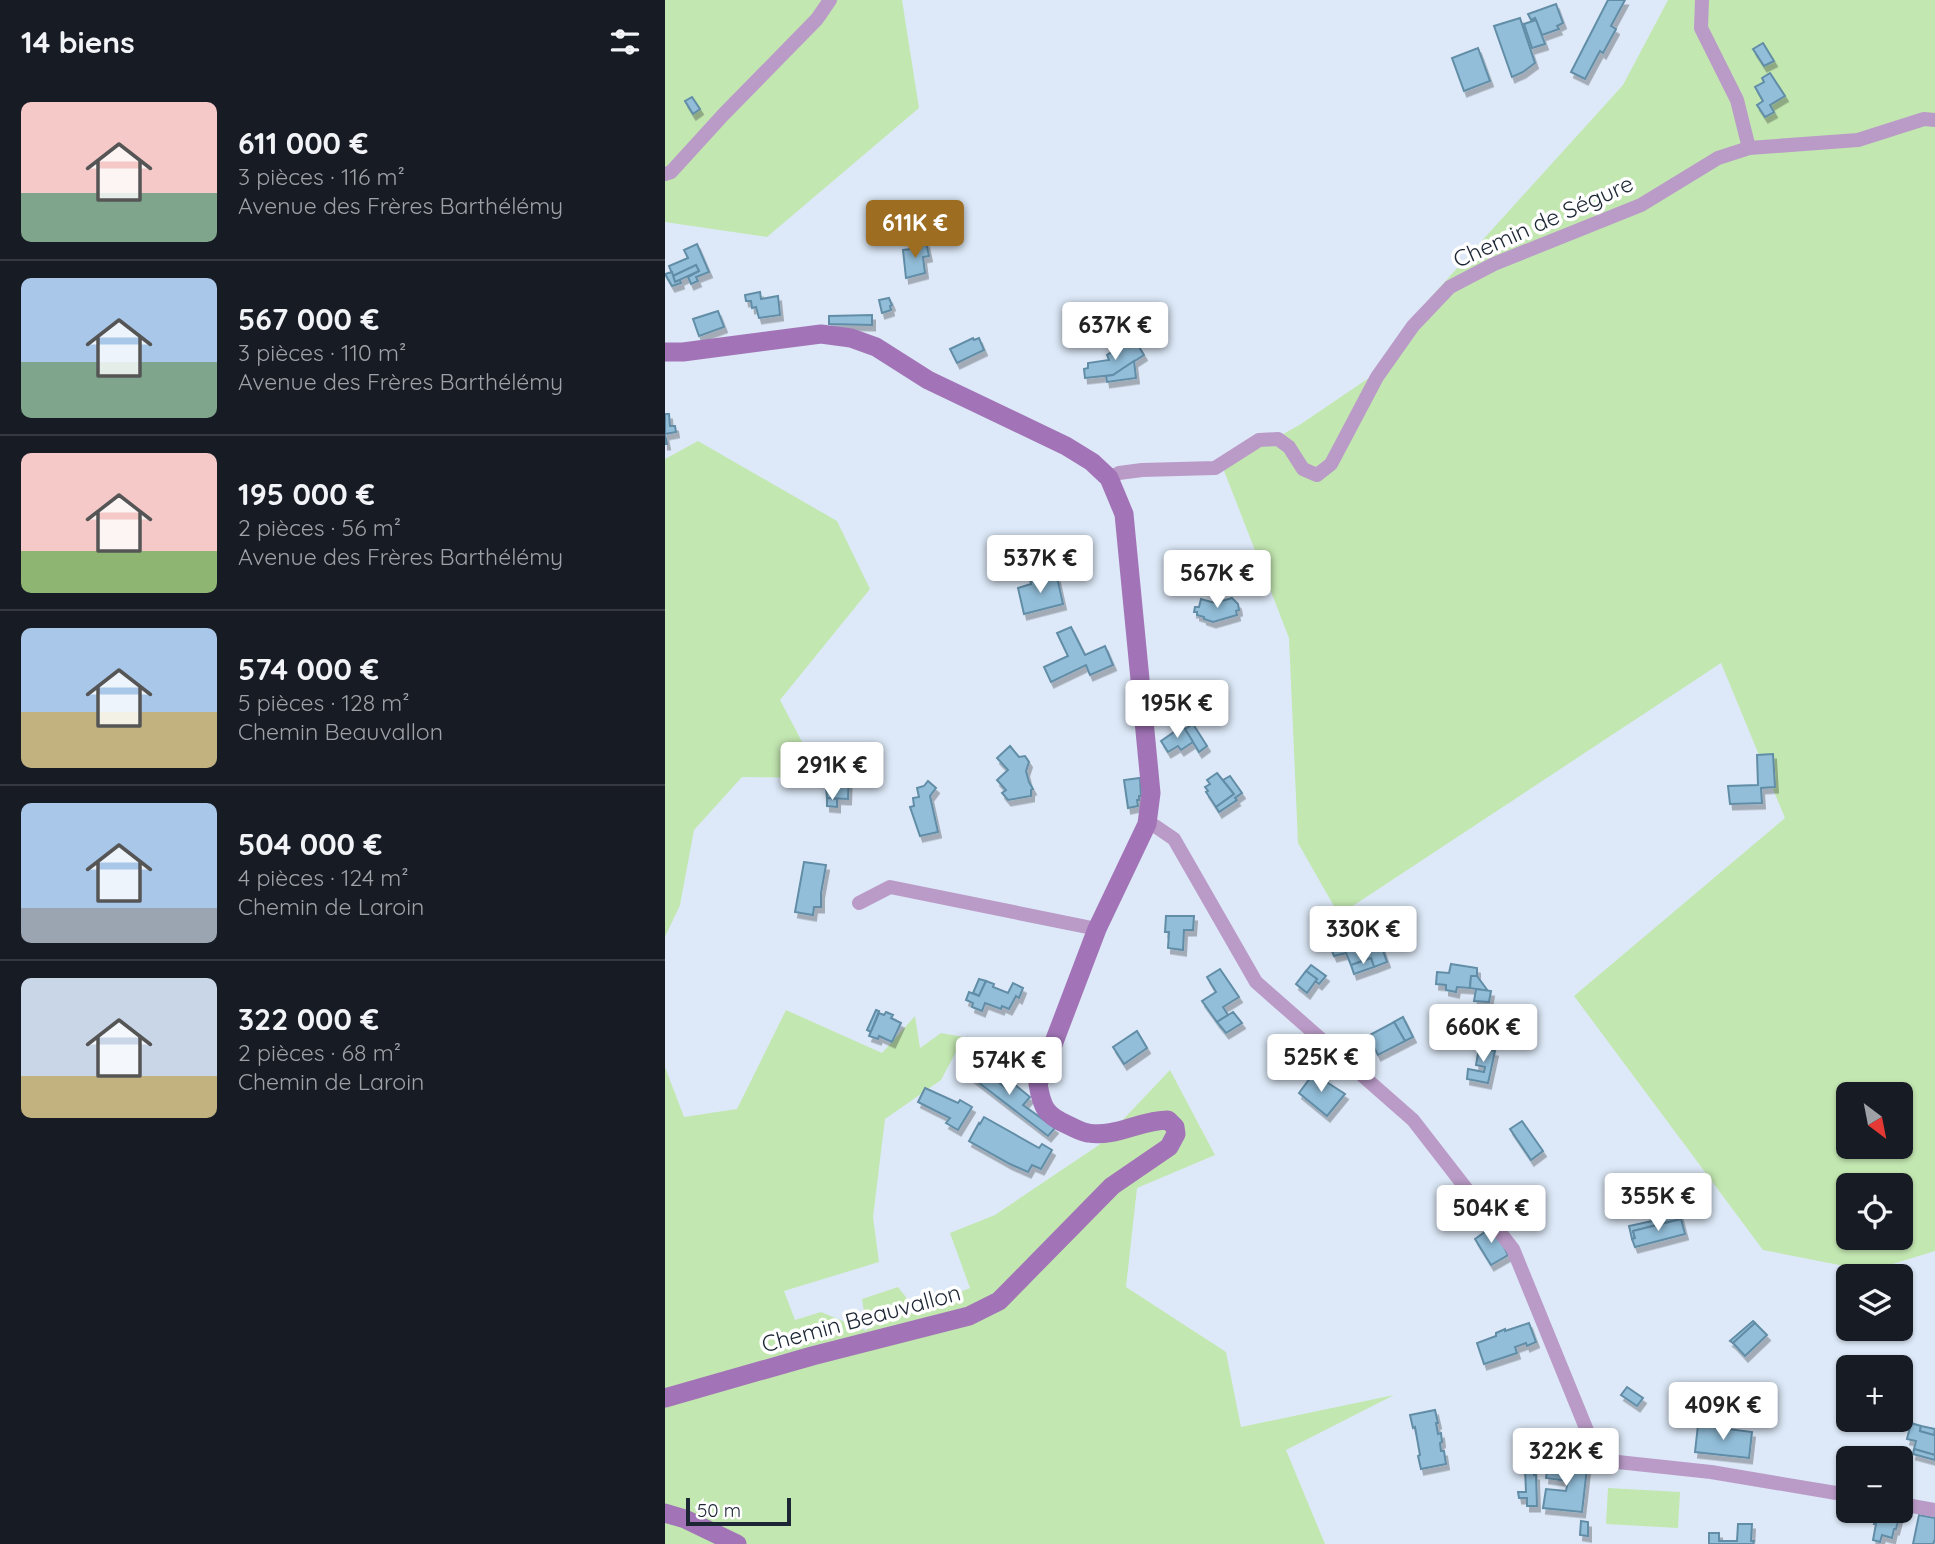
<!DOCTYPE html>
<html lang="fr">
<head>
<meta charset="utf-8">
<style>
  body { margin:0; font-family:Quicksand,sans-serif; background:#20242c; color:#f1f3f6; height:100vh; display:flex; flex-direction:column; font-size:26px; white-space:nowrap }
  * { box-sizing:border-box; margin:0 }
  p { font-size:23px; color:#9ea1a6 }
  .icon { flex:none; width:38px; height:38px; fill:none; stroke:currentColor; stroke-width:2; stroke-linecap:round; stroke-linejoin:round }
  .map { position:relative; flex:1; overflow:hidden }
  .side { display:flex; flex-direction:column; background:#171b24; width:665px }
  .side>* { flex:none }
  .needle { width:46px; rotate:148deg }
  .fabs { position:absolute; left:1171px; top:1082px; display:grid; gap:14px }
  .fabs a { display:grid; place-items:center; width:77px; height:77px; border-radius:10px; background:#171b24; box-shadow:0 2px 5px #0004; font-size:35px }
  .scale { position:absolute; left:21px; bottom:18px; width:105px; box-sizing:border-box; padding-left:7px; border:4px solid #1c2634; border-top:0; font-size:19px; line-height:24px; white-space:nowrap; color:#1c2634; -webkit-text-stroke:5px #fff; paint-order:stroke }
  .price { position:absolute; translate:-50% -60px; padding:0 16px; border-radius:7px; background:#fff; color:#222; font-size:23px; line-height:46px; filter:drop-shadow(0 2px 4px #0008) }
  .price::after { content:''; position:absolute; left:50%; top:42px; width:21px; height:16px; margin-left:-10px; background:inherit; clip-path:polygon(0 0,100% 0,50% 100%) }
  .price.on { background:#9d6e21; color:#fff }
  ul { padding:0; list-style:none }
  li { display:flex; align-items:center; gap:21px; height:175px; padding:0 21px }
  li+li { border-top:2px solid #363941 }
  li span { display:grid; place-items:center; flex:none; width:196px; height:140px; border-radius:10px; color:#555 }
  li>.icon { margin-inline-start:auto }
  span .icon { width:84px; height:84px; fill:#fffc; stroke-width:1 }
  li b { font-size:30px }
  h2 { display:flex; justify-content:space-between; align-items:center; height:84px; padding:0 21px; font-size:30px }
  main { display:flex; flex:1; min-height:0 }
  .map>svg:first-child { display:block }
  .green { fill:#c3e7b1; fill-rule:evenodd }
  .building { fill:#92bed9; stroke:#628da7; stroke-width:2; filter:url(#shadow) }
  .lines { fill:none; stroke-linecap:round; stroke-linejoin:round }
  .street { stroke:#ba9bc8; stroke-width:14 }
  .secondary { stroke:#a274b7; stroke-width:19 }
  .labels { text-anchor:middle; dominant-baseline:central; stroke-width:7; stroke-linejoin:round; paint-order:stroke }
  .street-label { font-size:23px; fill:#1c2634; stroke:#fff }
</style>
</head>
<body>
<main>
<section class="side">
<h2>14 biens<svg class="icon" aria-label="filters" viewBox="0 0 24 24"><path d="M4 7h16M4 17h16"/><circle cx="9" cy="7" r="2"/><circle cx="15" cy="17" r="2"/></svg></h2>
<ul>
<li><span style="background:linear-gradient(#f6c9c9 65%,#7fa58c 0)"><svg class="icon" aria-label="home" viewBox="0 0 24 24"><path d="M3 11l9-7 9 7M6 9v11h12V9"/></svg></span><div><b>611 000 €</b><p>3 pièces · 116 m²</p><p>Avenue des Frères Barthélémy</p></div></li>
<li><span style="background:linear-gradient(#a9c7e8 60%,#7fa58c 0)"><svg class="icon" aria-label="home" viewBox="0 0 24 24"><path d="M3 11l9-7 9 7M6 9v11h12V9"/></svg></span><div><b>567 000 €</b><p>3 pièces · 110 m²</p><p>Avenue des Frères Barthélémy</p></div></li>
<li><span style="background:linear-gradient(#f6c9c9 70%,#8fb573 0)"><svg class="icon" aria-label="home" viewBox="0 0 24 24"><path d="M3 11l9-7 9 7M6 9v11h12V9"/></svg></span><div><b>195 000 €</b><p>2 pièces · 56 m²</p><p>Avenue des Frères Barthélémy</p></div></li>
<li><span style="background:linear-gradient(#a9c7e8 60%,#c2b280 0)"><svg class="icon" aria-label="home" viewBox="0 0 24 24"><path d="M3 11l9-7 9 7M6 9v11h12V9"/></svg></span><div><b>574 000 €</b><p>5 pièces · 128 m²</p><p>Chemin Beauvallon</p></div></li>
<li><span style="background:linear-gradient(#a9c7e8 75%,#9aa5b1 0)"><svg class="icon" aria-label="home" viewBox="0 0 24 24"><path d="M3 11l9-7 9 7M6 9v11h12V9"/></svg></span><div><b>504 000 €</b><p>4 pièces · 124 m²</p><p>Chemin de Laroin</p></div></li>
<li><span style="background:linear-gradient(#c9d6e8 70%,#c2b280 0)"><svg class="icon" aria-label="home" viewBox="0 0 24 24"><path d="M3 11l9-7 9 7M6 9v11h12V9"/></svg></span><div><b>322 000 €</b><p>2 pièces · 68 m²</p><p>Chemin de Laroin</p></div></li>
</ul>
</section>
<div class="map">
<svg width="1270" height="1544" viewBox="0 0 1270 1544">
  <defs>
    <filter id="shadow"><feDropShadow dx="3" dy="5.5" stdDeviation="0" flood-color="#0004"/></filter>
  </defs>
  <rect width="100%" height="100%" fill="#dde9f8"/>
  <g class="green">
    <polygon points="0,0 237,0 254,108 102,237 0,222"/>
    <path d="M1003,0H1270V1251L1205,1271L1098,1250L909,996L1120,818L1056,663L674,915L633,843L624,638L558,468L636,424L714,371L766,297L958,85ZM1183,1094H1236V1146H1183ZM1183,1185H1236V1237H1183Z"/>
    <polygon points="33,441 172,521 205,589 115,700 156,778 77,777 29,830 15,905 0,937 0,459"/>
    <polygon points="121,1010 217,1053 250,1016 255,1048 276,1033 299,1037 276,1080 220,1119 208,1217 214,1262 119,1291 130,1320 156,1312 202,1331 197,1299 233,1287 251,1310 305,1288 285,1233 330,1215 434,1145 505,1070 550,1155 472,1188 461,1287 561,1352 576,1427 729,1395 621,1450 660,1544 0,1544 0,1067 19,1117 72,1109"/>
    <polygon points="943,1488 1015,1492 1013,1528 941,1524"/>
  </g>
  <g class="building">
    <polygon points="943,0 960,0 946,26 951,29 938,53 935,51 920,79 906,72"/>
    <polygon points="891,4 898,23 892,26 894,29 877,35 870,18 866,20 863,14"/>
    <polygon points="855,18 870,63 858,72 847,77 829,26"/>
    <polygon points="871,20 880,44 867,48 859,24"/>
    <polygon points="1098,43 1109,61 1099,66 1088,49"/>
    <polygon points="813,48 825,81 799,91 787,58"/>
    <polygon points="1105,73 1120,96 1105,105 1109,112 1100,117 1092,105 1098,101 1090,87 1099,82 1097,78"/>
    <polygon points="27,97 35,109 28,114 20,101"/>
    <polygon points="261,242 264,256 258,257 260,273 241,278 238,250 255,248 254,244"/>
    <polygon points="32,244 44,272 31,277 33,281 26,284 23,277 34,271 31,265 8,276 4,266 23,258 19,250"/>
    <polygon points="31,265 34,271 10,282 8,276"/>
    <polygon points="7,272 10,282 15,280 16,283 7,286 0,274"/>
    <polygon points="95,292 96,299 113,296 115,315 94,318 91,307 87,308 86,301 81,301 80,295"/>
    <polygon points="224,298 227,305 225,306 226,310 217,313 214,300"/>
    <polygon points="53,311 59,327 34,336 28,319"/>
    <polygon points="207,315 207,325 164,324 164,316"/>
    <polygon points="308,338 309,340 314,338 319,350 292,363 285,349"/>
    <polygon points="471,342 479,355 448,375 420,378 419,369 423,368 423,363 444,360 442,355 461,343 464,347"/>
    <polygon points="469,361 471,378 442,382 441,376 448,375"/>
    <polygon points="0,414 4,414 5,426 10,426 11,432 0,434 2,444 0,444"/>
    <polygon points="374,576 375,582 392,577 398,604 359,614 353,588 366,584 365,578"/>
    <polygon points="567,598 573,604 574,610 571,611 572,615 548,622 539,619 539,617 532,615 532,612 529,612 530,607 534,607 536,599 550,603"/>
    <polygon points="406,627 420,655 440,646 448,665 425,675 421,665 386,682 379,667 403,656 392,633"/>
    <polygon points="528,724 542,746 534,752 520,729"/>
    <polygon points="518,726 528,742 516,750 513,746 503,752 496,741"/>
    <polygon points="345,746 354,757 360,756 364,762 361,771 364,782 368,789 366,790 366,796 343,800 337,793 341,790 332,780 343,770 332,758"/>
    <polygon points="1108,754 1110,787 1096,788 1097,803 1065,804 1063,786 1093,785 1092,755"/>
    <polygon points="166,770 184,771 183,799 162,798 161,787 165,787"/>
    <polygon points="552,773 569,794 551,807 541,792 543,791 540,787 545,784 542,780"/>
    <polygon points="565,776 577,793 570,798 572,800 554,812 551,807 569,794 558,780"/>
    <polygon points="475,778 476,796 474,796 474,800 472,800 473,806 463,808 459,780"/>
    <polygon points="263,781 271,788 265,796 273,832 255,836 245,807 249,806 248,798 254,797 252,788 259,786"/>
    <polygon points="162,798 172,799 172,807 162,806"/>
    <polygon points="139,862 161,865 156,893 156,907 149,907 148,915 130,912"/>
    <polygon points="501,916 529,916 528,930 519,930 518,950 503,948 504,932 500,932"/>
    <polygon points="679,941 680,947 688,944 690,950 715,942 722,962 709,967 706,958 686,965 681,953 669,956 665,946"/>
    <polygon points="706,958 709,967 689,974 686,965"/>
    <polygon points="786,964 812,968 812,976 806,976 805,988 792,987 791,992 781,990 781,985 771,984 772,972 784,973"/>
    <polygon points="646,965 661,976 654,984 650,981 652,979 641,971"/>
    <polygon points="555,969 574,997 558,1007 563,1015 552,1022 537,1001 551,992 542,977"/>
    <polygon points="641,971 652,979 642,993 631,984"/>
    <polygon points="806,976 812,976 823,991 805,988"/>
    <polygon points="314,979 321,981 314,996 308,993"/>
    <polygon points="321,981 329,984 328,987 343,993 348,983 358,988 354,998 351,996 344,1009 337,1006 336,1009 320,1003 317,1011 307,1007 308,1003 301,1000 304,992 314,996"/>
    <polygon points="811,989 826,991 824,1002 809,1001"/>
    <polygon points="211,1010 214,1011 206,1032 202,1030"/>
    <polygon points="221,1012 228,1015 226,1018 236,1023 227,1042 214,1036 213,1039 204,1036 214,1013 219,1015"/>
    <polygon points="568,1012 577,1023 561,1033 552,1022"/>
    <polygon points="738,1017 748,1037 740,1041 729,1022"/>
    <polygon points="729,1022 740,1041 713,1055 703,1036"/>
    <polygon points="472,1031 482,1048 459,1064 448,1047"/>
    <polygon points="815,1042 826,1044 825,1050 830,1051 823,1083 802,1079 803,1069 819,1072 820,1067 811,1065"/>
    <polygon points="309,1061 344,1091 349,1084 365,1097 358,1105 390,1128 383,1136 300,1072"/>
    <polygon points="651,1070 661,1079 660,1081 680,1094 662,1116 634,1093"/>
    <polygon points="260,1088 293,1103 295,1100 307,1107 293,1130 281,1123 285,1118 253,1102"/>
    <polygon points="319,1117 374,1148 377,1144 387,1150 376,1169 367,1165 363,1172 345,1164 304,1141 314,1123 315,1124"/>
    <polygon points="857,1121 878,1151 866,1160 845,1129"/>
    <polygon points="1015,1215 1016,1219 968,1231 970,1238 967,1239 964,1226"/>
    <polygon points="1016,1219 1020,1234 970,1247 967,1239 970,1238 968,1231"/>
    <polygon points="821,1220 839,1247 843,1255 826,1265 810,1239 821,1231 816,1223"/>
    <polygon points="1088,1321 1090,1323 1068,1343 1065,1341"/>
    <polygon points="864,1323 871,1342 862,1346 861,1343 850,1347 852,1353 819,1364 812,1343 831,1336 831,1333 840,1329 840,1331"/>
    <polygon points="1090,1323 1102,1335 1080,1356 1068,1343"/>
    <polygon points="962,1387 978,1398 972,1406 956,1395"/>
    <polygon points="770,1410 773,1423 771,1423 773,1434 776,1433 777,1442 775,1443 776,1451 779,1451 781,1464 756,1469 753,1456 755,1455 750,1427 748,1428 745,1415"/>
    <polygon points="1246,1423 1256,1426 1255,1431 1270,1435 1270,1455 1249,1449 1251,1441 1242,1439"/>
    <polygon points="1033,1425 1087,1432 1084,1458 1030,1452"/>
    <polygon points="1256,1426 1270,1429 1269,1435 1255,1431"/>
    <polygon points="1249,1449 1270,1455 1270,1460 1248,1454"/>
    <polygon points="883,1464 922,1468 917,1512 878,1508 881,1489 901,1491 903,1481 881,1478"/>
    <polygon points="868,1467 869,1475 871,1475 872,1506 862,1506 862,1498 854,1498 853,1492 861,1492 860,1468"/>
    <polygon points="1208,1510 1236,1510 1231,1529 1229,1529 1227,1538 1217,1535 1215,1542 1208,1540 1211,1524 1209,1524 1211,1515 1207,1514"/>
    <polygon points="1254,1515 1270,1518 1270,1539 1268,1544 1248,1544"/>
    <polygon points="916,1521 923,1522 923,1536 915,1535"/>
    <polygon points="1073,1524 1087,1524 1086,1541 1089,1541 1088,1544 1044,1544 1044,1533 1054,1533 1054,1541 1072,1541"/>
  </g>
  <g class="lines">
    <g class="street">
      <polyline points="1037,0 1036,28 1072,100 1084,148"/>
      <polyline points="0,174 6,172 58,115 152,19 165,0"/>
      <polyline points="444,478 454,473 477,470 550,468 594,440 613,439 624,447 638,469 652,475 666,464 712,377 748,326 785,287 829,264 976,205 1053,158 1084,148 1193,140 1259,119 1270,120"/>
      <polyline points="482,824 490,826 509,839 591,982 748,1120 848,1249 934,1460 1046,1472 1183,1495"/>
      <polyline points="194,903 225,887 432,929"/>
      <polyline points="1236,1504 1270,1510"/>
    </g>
    <g class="secondary">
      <path d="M0,352H18L156,334L186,338L211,347L263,380L401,446L427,462L444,478L459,514L486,793L482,824L432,929L373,1084C377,1107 380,1115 403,1125C409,1128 416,1132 423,1133C450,1138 475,1120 503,1120L510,1127L511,1134L504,1147L447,1186L334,1301L304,1316L147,1356L0,1398"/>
      <polyline points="0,1513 20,1519 72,1544"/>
    </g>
  </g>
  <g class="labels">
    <g class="street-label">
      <text transform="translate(878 221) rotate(-24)">Chemin de Ségure</text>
      <text transform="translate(196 1318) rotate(-15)">Chemin Beauvallon</text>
    </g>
  </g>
</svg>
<div class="fabs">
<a><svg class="needle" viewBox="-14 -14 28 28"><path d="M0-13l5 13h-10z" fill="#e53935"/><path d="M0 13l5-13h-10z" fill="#9ea1a6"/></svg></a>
<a><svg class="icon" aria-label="locate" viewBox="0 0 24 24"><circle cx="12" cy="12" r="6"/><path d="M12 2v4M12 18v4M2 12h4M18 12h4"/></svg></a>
<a><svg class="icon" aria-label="layers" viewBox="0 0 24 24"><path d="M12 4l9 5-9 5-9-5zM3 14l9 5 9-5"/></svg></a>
<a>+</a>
<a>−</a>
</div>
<div class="scale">50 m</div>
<b class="price on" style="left:250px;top:260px">611K €</b>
<b class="price" style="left:450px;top:362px">637K €</b>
<b class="price" style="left:375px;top:595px">537K €</b>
<b class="price" style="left:552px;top:610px">567K €</b>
<b class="price" style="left:512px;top:740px">195K €</b>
<b class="price" style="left:167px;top:802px">291K €</b>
<b class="price" style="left:698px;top:966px">330K €</b>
<b class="price" style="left:818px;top:1064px">660K €</b>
<b class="price" style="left:656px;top:1094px">525K €</b>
<b class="price" style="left:344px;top:1097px">574K €</b>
<b class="price" style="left:993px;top:1233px">355K €</b>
<b class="price" style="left:826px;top:1245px">504K €</b>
<b class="price" style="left:1058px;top:1442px">409K €</b>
<b class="price" style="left:901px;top:1488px">322K €</b>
</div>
</main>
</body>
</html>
